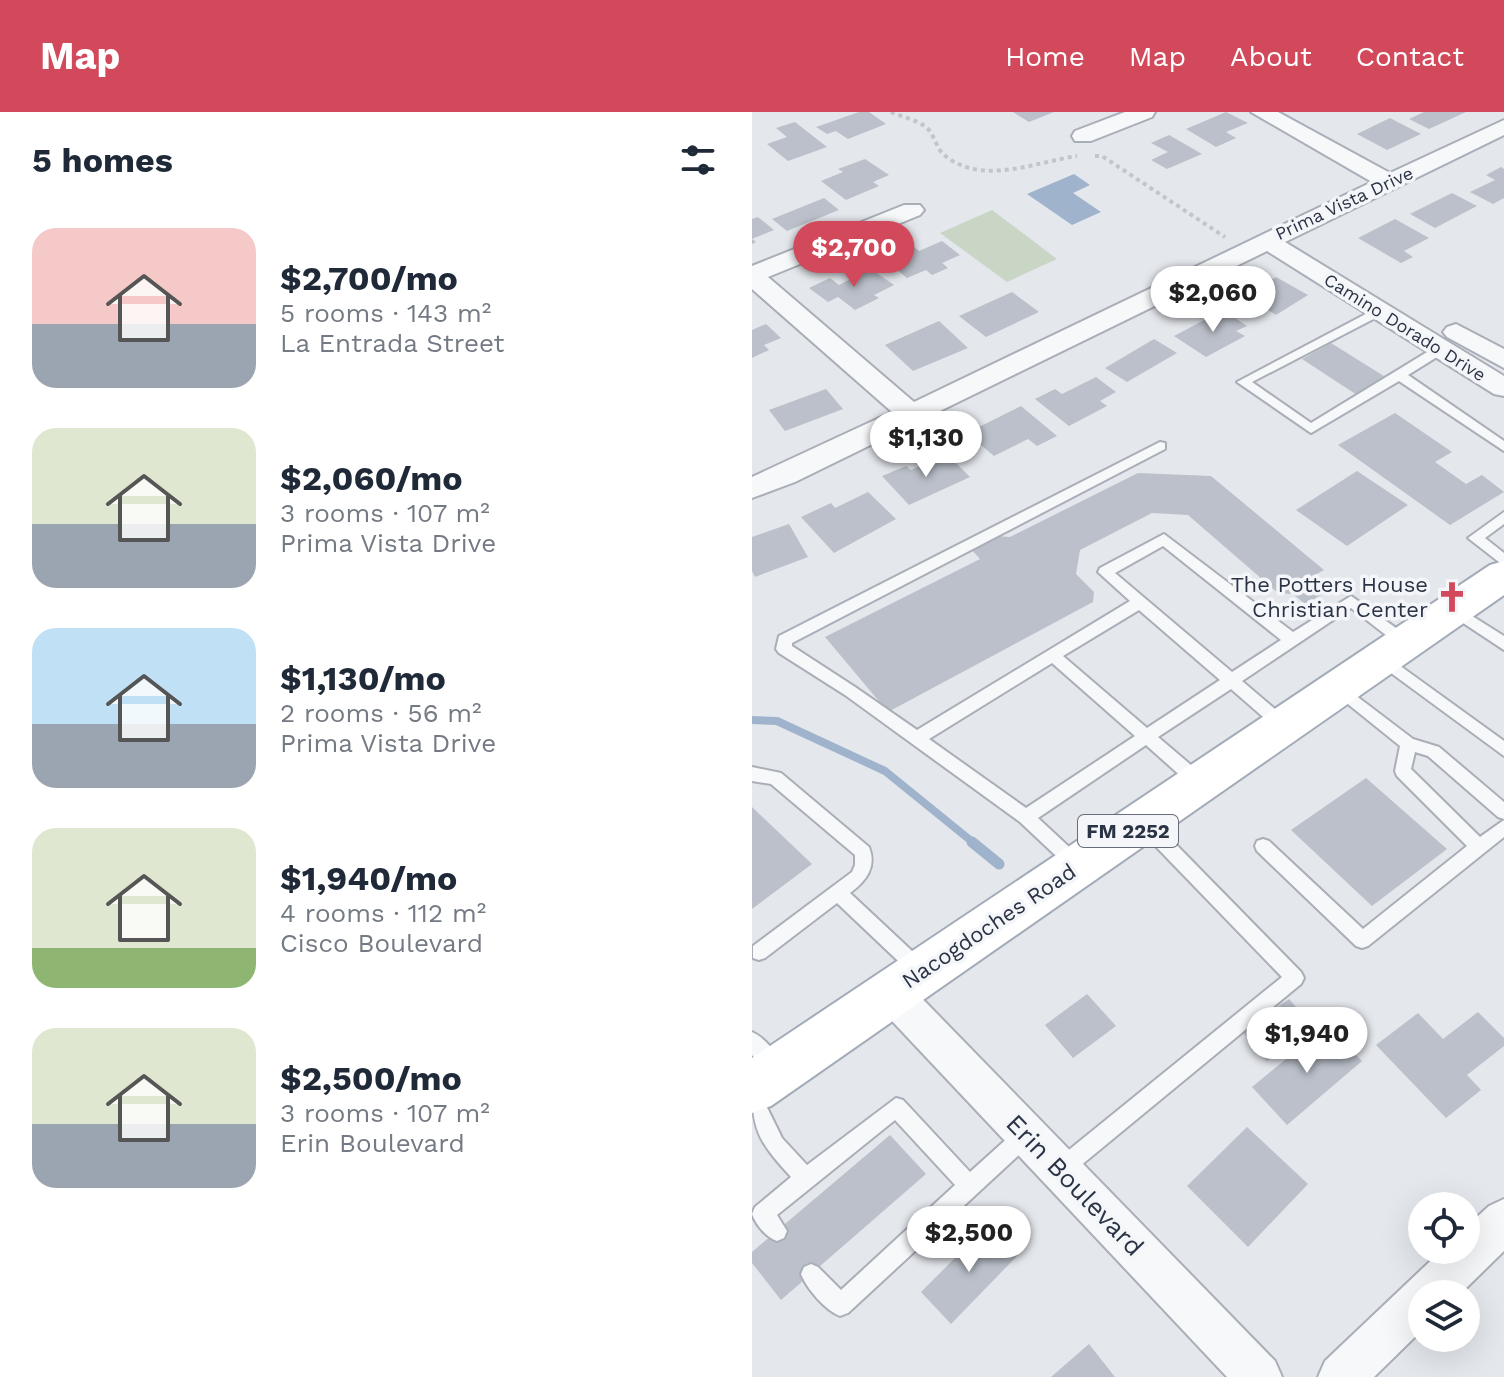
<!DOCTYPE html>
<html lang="en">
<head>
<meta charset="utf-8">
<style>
  body { margin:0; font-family:"Work Sans",sans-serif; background:#f6f6f7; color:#1f2937; height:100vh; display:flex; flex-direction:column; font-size:30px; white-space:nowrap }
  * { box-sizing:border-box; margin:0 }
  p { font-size:26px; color:#747a83 }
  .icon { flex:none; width:44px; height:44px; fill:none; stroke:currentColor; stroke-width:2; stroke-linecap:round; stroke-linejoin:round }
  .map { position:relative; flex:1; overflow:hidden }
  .panel { display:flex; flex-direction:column; background:#fff; width:752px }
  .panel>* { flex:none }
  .controls { position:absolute; left:656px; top:1080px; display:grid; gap:16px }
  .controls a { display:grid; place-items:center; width:72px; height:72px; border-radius:50%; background:#fff; box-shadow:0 8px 32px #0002; font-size:40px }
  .price { position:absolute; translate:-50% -68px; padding:0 18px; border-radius:28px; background:#fff; color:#222; font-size:26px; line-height:52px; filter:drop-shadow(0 2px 4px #0008) }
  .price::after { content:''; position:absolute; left:50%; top:48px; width:24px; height:18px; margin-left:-12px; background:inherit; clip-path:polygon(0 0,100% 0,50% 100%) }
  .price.active { background:#d1495b; color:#fff }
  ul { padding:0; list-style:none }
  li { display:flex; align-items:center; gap:24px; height:200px; padding:0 32px }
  li span { display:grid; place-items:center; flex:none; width:224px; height:160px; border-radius:24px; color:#555 }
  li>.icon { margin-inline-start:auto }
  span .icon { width:96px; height:96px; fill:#fffc; stroke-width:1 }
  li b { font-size:34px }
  h2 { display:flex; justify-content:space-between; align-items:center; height:96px; padding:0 32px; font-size:34px }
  header { display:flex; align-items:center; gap:48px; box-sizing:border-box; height:112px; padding:0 40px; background:#d1495b; color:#fff }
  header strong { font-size:38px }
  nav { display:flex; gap:44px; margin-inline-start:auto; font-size:28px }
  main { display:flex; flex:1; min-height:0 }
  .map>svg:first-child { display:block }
  .green { fill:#c9d6c5 }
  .water { fill:#9fb4cc }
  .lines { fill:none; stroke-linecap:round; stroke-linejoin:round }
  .stream-far1 { stroke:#9fb4cc; stroke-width:8 }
  .stream { stroke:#9fb4cc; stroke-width:11 }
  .building { fill:#bbc0ca }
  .service-casing { stroke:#a9aeb7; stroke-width:4 }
  .minor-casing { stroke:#a9aeb7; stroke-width:4 }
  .primary-casing { stroke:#a3abb8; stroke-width:4 }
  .path { stroke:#c2c5cb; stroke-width:4; stroke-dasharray:4 4; stroke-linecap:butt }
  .service { fill:#f7f8fa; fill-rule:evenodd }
  .minor { fill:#f7f8fa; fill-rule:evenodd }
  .primary { fill:#fff; fill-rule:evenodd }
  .labels { text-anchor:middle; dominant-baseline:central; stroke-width:7; stroke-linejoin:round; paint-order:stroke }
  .far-street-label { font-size:18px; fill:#2b3445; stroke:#f4f6f9 }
  .shield { fill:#f4f6f9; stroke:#676e7b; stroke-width:2 }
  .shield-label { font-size:20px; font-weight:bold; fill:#2b3445 }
  .poi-label { font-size:22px; fill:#2b3445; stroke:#f4f6f9; text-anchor:end }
  .street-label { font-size:22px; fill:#2b3445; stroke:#f4f6f9 }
  .near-street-label { font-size:26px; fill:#2b3445; stroke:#f4f6f9 }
</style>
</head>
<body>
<header>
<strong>Map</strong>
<nav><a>Home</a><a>Map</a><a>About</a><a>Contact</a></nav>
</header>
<main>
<section class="panel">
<h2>5 homes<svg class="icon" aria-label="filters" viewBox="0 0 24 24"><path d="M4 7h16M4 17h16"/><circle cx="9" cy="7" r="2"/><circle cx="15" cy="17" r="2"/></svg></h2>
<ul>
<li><span style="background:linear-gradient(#f6c9c9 60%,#9aa5b1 0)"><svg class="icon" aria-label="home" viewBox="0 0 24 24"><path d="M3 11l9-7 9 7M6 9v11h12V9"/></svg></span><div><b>$2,700/mo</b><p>5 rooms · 143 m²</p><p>La Entrada Street</p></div></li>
<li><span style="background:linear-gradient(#dfe7d0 60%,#9aa5b1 0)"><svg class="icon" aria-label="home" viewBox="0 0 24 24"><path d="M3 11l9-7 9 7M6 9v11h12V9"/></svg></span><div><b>$2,060/mo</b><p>3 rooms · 107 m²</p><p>Prima Vista Drive</p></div></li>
<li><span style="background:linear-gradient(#bfe0f5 60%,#9aa5b1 0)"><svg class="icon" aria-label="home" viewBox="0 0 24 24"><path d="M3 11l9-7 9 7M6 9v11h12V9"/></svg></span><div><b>$1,130/mo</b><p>2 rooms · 56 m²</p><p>Prima Vista Drive</p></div></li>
<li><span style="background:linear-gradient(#dfe7d0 75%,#8fb573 0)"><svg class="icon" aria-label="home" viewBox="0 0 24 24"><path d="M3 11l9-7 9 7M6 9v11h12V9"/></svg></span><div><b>$1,940/mo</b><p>4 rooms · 112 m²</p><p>Cisco Boulevard</p></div></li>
<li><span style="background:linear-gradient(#dfe7d0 60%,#9aa5b1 0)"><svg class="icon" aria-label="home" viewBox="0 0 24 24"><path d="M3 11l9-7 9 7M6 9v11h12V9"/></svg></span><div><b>$2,500/mo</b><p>3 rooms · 107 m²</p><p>Erin Boulevard</p></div></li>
</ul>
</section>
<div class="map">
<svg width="752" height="1265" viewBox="0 0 752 1265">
  <rect width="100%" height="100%" fill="#e4e7ec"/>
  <polygon class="green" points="240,98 305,147 255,170 188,121"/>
  <polygon class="water" points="322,62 338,73 321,81 349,100 320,113 275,82"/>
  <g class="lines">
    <polyline class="stream-far1" points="0,608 25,609 133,659 223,732"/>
    <polyline class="stream" points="220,730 247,752"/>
  </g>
  <g class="building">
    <polygon points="107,0 117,0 134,12 96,27 84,19 75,22 64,15"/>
    <polygon points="261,0 302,0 277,10"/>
    <polygon points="474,0 496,11 474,20 484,26 464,35 434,17"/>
    <polygon points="672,0 714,0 677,17 657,7"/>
    <polygon points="638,6 669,22 635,38 605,22"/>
    <polygon points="43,10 75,35 36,49 15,32 35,25 24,16"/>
    <polygon points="417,23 450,42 415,57 399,48 416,40 399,31"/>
    <polygon points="113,47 137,63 121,70 127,74 94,88 69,69 91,60 86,57"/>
    <polygon points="749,55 752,57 752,86 741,92 718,80 743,68 734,63"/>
    <polygon points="700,81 725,94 683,116 658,102"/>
    <polygon points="72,86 87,98 35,119 20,107"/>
    <polygon points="6,105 22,118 0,127 4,130 0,132 0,107"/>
    <polygon points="643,107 677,126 652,139 661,145 649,151 606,126"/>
    <polygon points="190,129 208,143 190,151 196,156 180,163 174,158 155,166 132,147 162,135 167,139"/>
    <polygon points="119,157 142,173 122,183 127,186 103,198 86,185 76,190 57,176 78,166 87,173"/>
    <polygon points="524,165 556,183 524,203 516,198 505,205 480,191"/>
    <polygon points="260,180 287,200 234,225 207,204"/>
    <polygon points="471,198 495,214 484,219 493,224 454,245 422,224"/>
    <polygon points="187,209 216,236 161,259 133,233"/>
    <polygon points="14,212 29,226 12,233 17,238 0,246 0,218"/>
    <polygon points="402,227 425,241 375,270 353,256"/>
    <polygon points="579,231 635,266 605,283 550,247"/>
    <polygon points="344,265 364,280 348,289 355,294 317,314 283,287 303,277 310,282"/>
    <polygon points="74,277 91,297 33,319 17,298"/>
    <polygon points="269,294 305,324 285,334 276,327 242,344 215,321"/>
    <polygon points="643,301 700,340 683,350 714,372 730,363 752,380 698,413 586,333"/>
    <polygon points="195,342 218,365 157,393 130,364 154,354 159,358"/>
    <polygon points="605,359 656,393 595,434 544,398"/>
    <polygon points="386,361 459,364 572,458 554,468 571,482 553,492 541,482 526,481 436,403 400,401 328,438 324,462 342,480 341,490 136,600 73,525 228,447 218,436 243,424 258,425"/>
    <polygon points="116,380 144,407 82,441 49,405 79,391 83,396"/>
    <polygon points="37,412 56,445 3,465 0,459 0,425"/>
    <polygon points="614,666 695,737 620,794 539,718"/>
    <polygon points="0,695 60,752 0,797"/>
    <polygon points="335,882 364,914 321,946 293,913"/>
    <polygon points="537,887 563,917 515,949 490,919"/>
    <polygon points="726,900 752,926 752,934 715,963 729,978 694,1006 624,933 666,901 691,927"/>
    <polygon points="574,914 610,949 535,1013 500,975"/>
    <polygon points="495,1015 556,1072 496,1135 435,1074"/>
    <polygon points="138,1023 174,1062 29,1188 0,1151 0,1140"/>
    <polygon points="236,1113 266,1143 199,1212 169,1180"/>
    <polygon points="337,1232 363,1265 299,1265"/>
  </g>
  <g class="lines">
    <defs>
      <g id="service">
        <polygon points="627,195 633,199 631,202 500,270 559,311 685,234 693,234 693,240 656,263 752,329 752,339 647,269 559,321 485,270"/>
        <path d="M408,330L413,331V337L40,531V534L103,575L165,618L378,489L346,460L348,456L412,422L541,520L599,484L658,526L661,530L658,534H648L599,496L490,569L537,609L539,613L537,617H525L479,577L406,625L453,665L455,670L453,675H441L394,633L286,706L330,747L333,752L330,757L324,759L318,757L268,710L93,583L27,541L24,537L27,524ZM411,434L529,528L480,560L363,461ZM387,498L468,568L395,616L311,544ZM300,551L383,624L274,696L177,627Z"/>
        <polygon points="752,400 752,412 733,426 752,441 752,454 716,426"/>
        <polygon points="701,492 752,524 752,538 696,501 694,497"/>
        <polygon points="629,540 752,629 752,644 624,550 621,546 624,542"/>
        <polygon points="586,570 661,627 687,635 752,690 752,707 746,705 676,644 663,640 659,657 728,725 752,708 752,725 616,834 610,836 604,834 505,739 503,734 505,729 511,727 517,729 611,817 715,734 645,664 643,659 648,634 581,580 578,576 581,572"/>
        <path d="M0,655L29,661L117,735C125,755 114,769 98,781L175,853L178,859L175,865L169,867L163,865L85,791L13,846L7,848L1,846V834L100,760L103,753V743L19,672L0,669Z"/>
        <polygon points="392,704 398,706 549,860 552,866 549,872 316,1064 309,1067 302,1064 299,1057 302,1050 530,865 386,716 384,711 386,706"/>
        <path d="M0,920C12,925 26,942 31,954L29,960L22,963L15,960L0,943Z"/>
        <path d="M0,976L7,979L30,1026L55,1053L144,986L151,988L218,1060L268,1015L275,1013L282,1015L285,1022L282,1029L96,1201L88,1204C73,1198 55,1177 49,1162L52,1155L59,1152L66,1155L89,1178L203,1073L143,1008L25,1103L35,1119L32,1126L25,1129C14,1125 4,1113 0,1102L3,1095L39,1065C10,1033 0,1021 0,976Z"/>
      </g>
      <g id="minor">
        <polygon points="373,0 403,0 400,5 339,29 323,29 320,24 323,19"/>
        <polygon points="499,0 526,0 638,61 752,8 752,23 533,130 752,264 752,284 742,282 515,139 43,370 0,386 0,365 140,300 0,177 0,154 152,93 168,93 172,98 168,103 16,165 162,290 620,70"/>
        <polygon points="704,212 752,237 752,256 695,225 691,220 695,215"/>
        <polygon points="139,863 153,869 523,1249 530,1265 475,1265 125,893 120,881 125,869"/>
        <polygon points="752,1087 752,1139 708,1182 670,1182 670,1218 622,1265 566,1265 573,1249 690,1138 714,1138 714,1115 737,1094"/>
      </g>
      <polygon id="primary" points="752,449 752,483 19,994 0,1001 0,946 738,453"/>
    </defs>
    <use href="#service" class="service-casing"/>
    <use href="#minor" class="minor-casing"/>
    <use href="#primary" class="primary-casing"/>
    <g class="path">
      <path d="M139,0C150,5 165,8 174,15C182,22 184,35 191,42C229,75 283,50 325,44"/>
      <polyline points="343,44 350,44 473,125"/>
    </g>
    <use href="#service" class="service"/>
    <use href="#minor" class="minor"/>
    <use href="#primary" class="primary"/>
  </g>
  <defs>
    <symbol id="church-bare" viewBox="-9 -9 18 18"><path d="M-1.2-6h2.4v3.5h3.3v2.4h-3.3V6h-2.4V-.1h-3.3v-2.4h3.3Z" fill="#d1495b" stroke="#f4f6f9" stroke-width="2.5" paint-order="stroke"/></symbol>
  </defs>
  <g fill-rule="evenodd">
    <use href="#church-bare" x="678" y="463" width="44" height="44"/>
  </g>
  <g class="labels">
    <g class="far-street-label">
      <text transform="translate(592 91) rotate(-25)">Prima Vista Drive</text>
      <text transform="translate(653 215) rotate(32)">Camino Dorado Drive</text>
    </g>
    <rect class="shield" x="326" y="703" width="100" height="32" rx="6"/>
    <g class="shield-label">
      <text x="376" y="719">FM 2252</text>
    </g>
    <g class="poi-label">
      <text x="676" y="472">The Potters House<tspan x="676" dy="25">Christian Center</tspan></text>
    </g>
    <g class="street-label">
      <text transform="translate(237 814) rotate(-34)">Nacogdoches Road</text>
    </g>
    <g class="near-street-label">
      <text transform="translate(323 1073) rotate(46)">Erin Boulevard</text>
    </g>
  </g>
</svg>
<div class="controls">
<a><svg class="icon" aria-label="locate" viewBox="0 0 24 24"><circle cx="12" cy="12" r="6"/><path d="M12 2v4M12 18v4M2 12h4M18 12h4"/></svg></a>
<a><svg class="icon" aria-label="layers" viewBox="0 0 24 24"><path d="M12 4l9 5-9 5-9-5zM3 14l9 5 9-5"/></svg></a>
</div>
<b class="price active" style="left:102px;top:177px">$2,700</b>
<b class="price" style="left:461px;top:222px">$2,060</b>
<b class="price" style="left:174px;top:367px">$1,130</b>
<b class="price" style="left:555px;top:963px">$1,940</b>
<b class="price" style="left:217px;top:1162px">$2,500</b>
</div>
</main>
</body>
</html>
